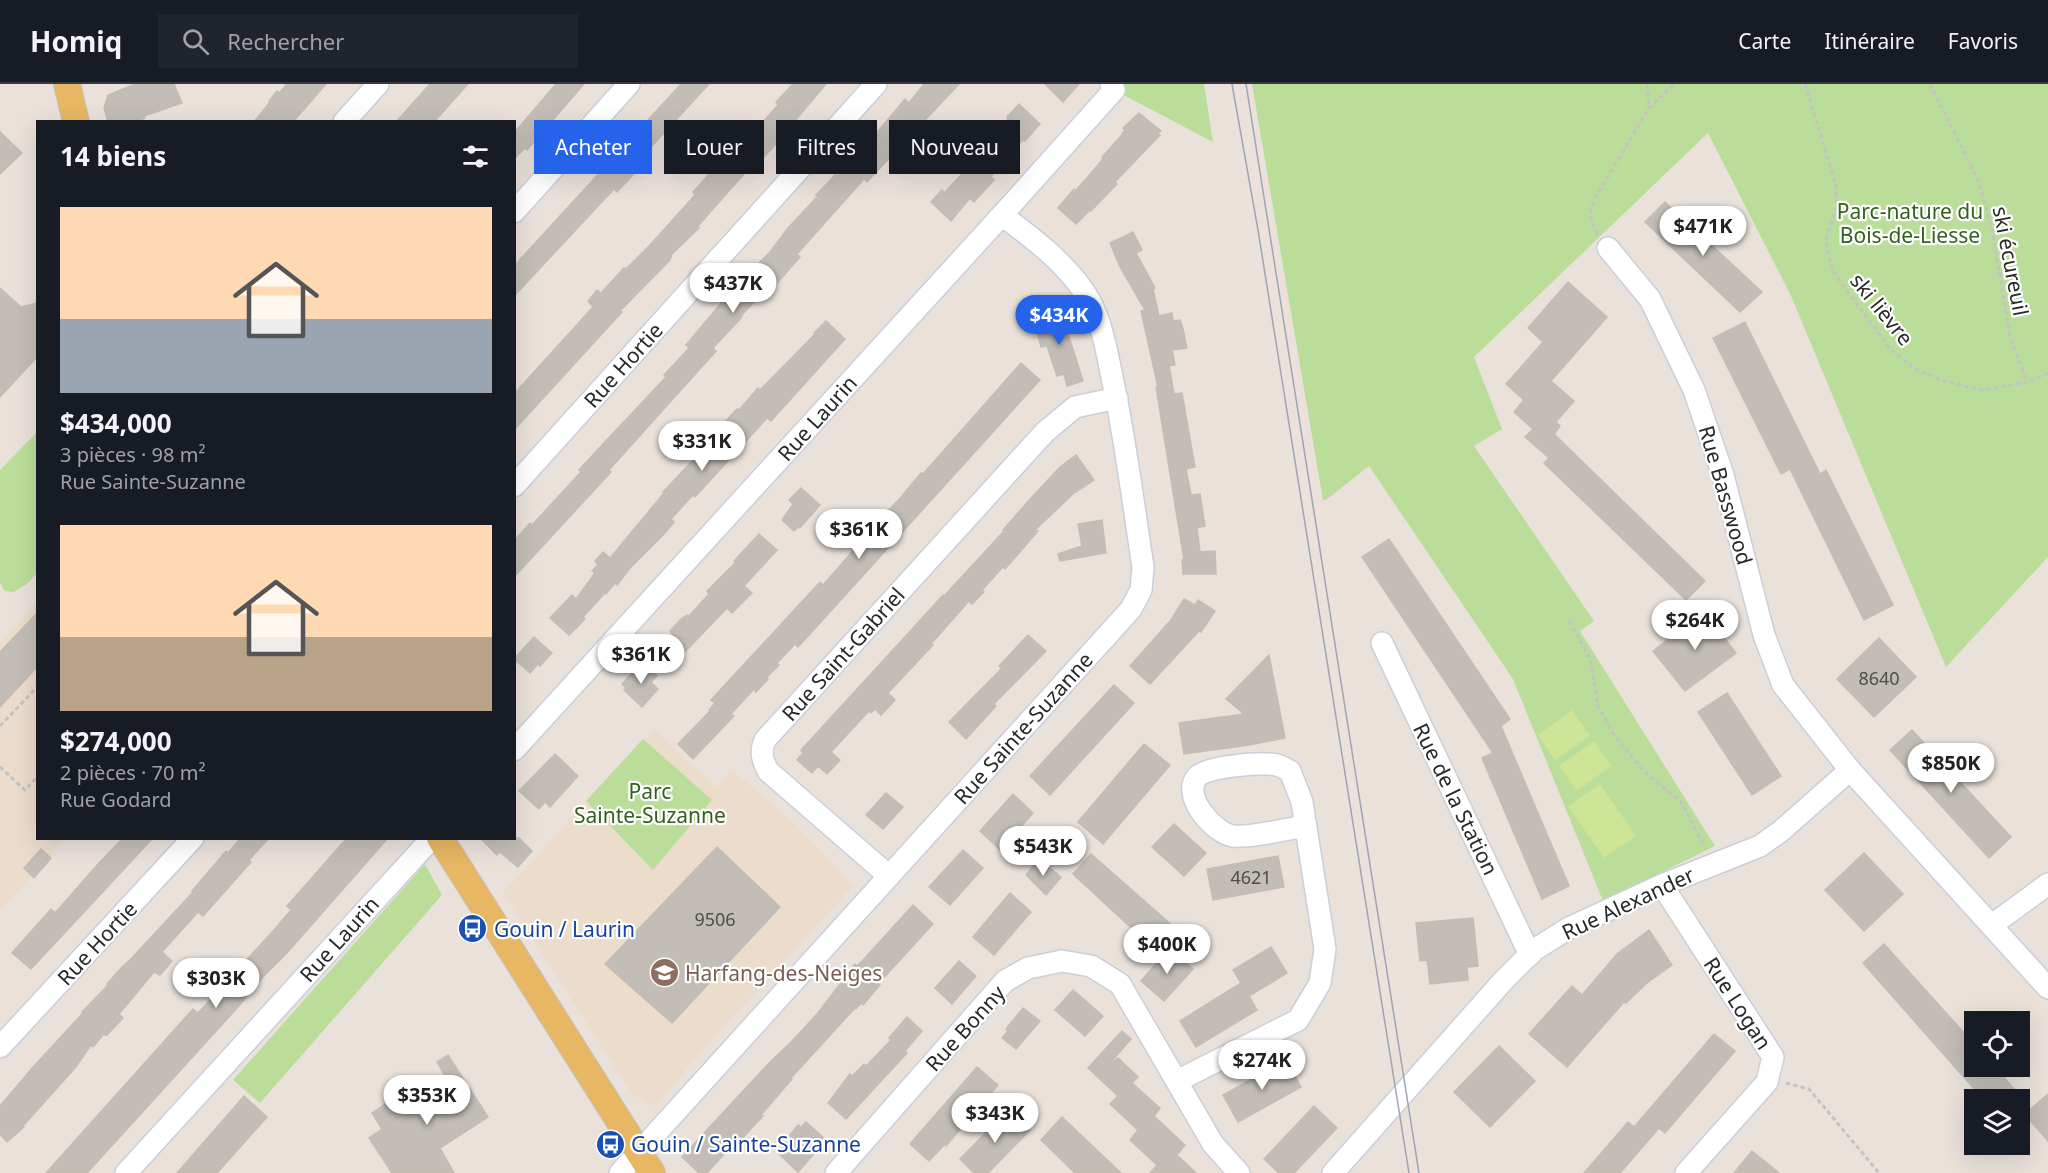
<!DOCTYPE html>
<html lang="fr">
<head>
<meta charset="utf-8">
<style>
  body { margin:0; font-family:"Noto Sans",sans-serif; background:#20242c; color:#f1f3f6; height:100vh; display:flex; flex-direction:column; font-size:22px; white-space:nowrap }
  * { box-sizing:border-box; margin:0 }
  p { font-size:20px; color:#9ea1a6 }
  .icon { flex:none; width:33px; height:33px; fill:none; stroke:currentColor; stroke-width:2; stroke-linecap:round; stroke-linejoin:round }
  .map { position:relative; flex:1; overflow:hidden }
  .sheet { position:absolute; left:36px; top:36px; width:480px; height:720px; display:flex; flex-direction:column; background:#171b24; border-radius:0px; box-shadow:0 6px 24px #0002 }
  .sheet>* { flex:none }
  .hud { position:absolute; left:534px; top:36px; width:570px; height:54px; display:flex; gap:12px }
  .tools { position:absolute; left:1964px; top:927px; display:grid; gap:12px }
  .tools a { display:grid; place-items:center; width:66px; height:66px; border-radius:0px; background:#171b24; box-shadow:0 6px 24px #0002; font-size:30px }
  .price { position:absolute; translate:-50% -51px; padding:0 14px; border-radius:21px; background:#fff; color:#222; font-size:20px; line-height:39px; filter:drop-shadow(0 2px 3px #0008) }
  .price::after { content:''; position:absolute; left:50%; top:36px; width:18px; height:14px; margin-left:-9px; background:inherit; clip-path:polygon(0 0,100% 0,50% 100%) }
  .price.selected { background:#2563eb; color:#fff }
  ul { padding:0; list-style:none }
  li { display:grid; align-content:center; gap:12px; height:318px; padding:0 24px }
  li span { display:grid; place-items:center; height:186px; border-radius:0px; color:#555 }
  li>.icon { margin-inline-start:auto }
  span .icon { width:108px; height:108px; fill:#fffc; stroke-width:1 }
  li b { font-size:26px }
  h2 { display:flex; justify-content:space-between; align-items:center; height:72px; padding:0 24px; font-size:26px }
  .chip { padding:0 21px; border-radius:0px; background:#171b24; box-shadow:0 6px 24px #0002; font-size:21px; line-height:54px }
  .chip.selected { background:#2563eb; color:#fff }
  header { display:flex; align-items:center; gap:36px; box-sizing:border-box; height:84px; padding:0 30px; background:#171b24; border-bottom:2px solid #363941 }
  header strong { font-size:28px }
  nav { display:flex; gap:33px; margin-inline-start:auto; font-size:21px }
  .search { width:420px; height:54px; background:#20242c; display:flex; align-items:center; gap:15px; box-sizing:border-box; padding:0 21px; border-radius:0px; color:#9ea1a6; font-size:22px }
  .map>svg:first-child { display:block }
  .education { fill:#ebdccb }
  .green { fill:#bade9a }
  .pitch { fill:#cee496 }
  .building { fill:#c2bdb6; stroke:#c5bdb5; stroke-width:1.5 }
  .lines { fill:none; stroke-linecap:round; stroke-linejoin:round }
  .minor-casing { stroke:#c9cfda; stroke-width:24 }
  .major-casing { stroke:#c3c3c3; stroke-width:28 }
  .path { stroke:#c3c3c3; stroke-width:3; stroke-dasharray:4.5 3; stroke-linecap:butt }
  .minor { stroke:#fff; stroke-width:21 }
  .major { stroke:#e7b763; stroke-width:26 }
  .tram { stroke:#9ea4b2; stroke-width:1.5 }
  .labels { text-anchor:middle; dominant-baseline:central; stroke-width:4.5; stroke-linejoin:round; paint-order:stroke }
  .number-label { font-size:18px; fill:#4e4d4c }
  .park-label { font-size:21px; fill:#34601e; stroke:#fff }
  .street-label { font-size:21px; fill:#282828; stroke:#fff }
  .transit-label { font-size:21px; fill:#164399; stroke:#fff; text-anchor:start }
  .education-label { font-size:21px; fill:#785e54; stroke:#fff; text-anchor:start }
</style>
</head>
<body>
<header>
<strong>Homiq</strong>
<div class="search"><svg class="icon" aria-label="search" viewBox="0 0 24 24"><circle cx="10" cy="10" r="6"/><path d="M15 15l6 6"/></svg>Rechercher</div>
<nav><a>Carte</a><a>Itinéraire</a><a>Favoris</a></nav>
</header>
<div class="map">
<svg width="2048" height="1089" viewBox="0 0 2048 1089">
  <rect width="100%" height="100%" fill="#eae1db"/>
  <g class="education">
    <polygon points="37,517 38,754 65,755 0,826 0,559"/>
    <polygon points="654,645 716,703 732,686 797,741 853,802 699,970 656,1022 633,1011 503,809"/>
  </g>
  <g class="green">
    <polygon points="1111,0 1204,0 1213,58 1114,6"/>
    <polygon points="1252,0 2048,0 2048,473 1946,583 1791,212 1708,49 1474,273 1502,345 1474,362 1594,537 1580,547 1715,762 1603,817 1513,595 1369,382 1326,416 1323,416"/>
    <polygon points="37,348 37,489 27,500 14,508 5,507 0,499 0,386"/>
    <polygon points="643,655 712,716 653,786 586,717"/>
    <polygon points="425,780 442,811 260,1019 233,996"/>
  </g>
  <g class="pitch">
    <polygon points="1572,626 1590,652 1555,676 1538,651"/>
    <polygon points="1594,657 1611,682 1577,707 1559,682"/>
    <polygon points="1600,700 1636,752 1604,774 1568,722"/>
  </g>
  <g class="building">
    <polygon points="135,0 174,0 182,19 144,32 145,34 136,38 108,38 104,24 108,11"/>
    <polygon points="287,0 326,0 293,38 254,38 270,18 269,17 277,7 279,9"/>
    <polygon points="430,0 468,0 434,38 396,38"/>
    <polygon points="556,0 584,0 527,66 525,64 514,75 514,49"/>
    <polygon points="681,0 709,0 640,75 644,79 617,108 614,105 514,212 514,182"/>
    <polygon points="793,0 826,0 773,63 753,85 750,83 698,142 699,144 672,170 670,176 620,227 622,228 514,346 514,310 593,223 588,217 597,206 601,209 624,184 626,185 651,160 695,111 693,108 712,87 722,75 725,77 755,47 778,21 776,18"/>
    <polygon points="924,0 959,0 867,98 864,95 797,170 800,173 778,198 769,208 766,205 741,232 742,233 713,264 716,267 609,386 611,388 514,493 514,457 530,439 532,441 581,388 579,386 603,360 666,293 664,291 689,264 686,261 733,205 770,168 788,144 818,112 816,111 836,90 838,92 858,71 905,15 909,19"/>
    <polygon points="1045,0 1079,0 1063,18"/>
    <polygon points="1019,20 1040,40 1025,57 1023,56 1008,71 991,93 994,96 974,118 970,114 951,137 931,118 942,106 944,109 977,74 978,66 1008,35 1007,33"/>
    <polygon points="1139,29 1161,47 1158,49 1160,51 1115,98 1117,100 1091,127 1090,126 1076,140 1058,124 1074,105 1075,107 1086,95 1103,75 1102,73 1121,52 1125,46 1123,44"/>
    <polygon points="0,48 22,69 0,90"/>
    <polygon points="1665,118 1762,208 1740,228 1645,138"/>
    <polygon points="1133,148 1142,166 1136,169 1155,204 1153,205 1159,232 1172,229 1173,237 1180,236 1183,245 1187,264 1172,266 1175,281 1169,282 1174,310 1182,309 1195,383 1186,385 1191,411 1200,410 1205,442 1197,444 1200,468 1215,467 1216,490 1183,490 1182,476 1184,476 1156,303 1158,303 1141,227 1145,226 1120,183 1110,159"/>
    <polygon points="1568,198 1607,233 1551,297 1574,317 1556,338 1560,342 1554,350 1705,497 1686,516 1544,379 1549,374 1525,353 1533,345 1514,328 1524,316 1506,300 1543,258 1528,244"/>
    <polygon points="0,204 21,223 38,219 38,272 0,313"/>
    <polygon points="1057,224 1059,228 1061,227 1083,297 1067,302 1064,290 1057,292 1047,262 1041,263 1036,244 1042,243 1039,230"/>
    <polygon points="826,237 845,255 771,337 767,334 695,413 693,411 671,435 674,438 666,448 630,484 617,501 615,499 606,510 605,509 583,533 585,535 569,551 550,534 572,511 576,515 595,489 592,487 598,481 595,477 603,468 610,474 664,409 663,408 697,372 696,370 700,367 696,363 718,339 721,342 737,325 739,326 758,304 760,306 815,250 814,249"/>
    <polygon points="1745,238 1820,390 1826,386 1893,521 1864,536 1790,385 1781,390 1713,254"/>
    <polygon points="1021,279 1040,296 810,550 798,563 795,560 777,579 779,581 767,593 768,595 756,608 754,605 731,630 734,632 693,675 678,660 710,627 709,626 715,619 711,616 820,498 823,501 880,436 879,435 888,425 889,426 901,413 921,389 923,390"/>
    <polygon points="1076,371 1094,396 1073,410 1034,447 1038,447 1005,485 1003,483 982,506 984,508 972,520 969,517 931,560 933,561 888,609 895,616 881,631 875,625 871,629 869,627 831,668 840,676 827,690 818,682 812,689 797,676 803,669 801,666 924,532 943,511 944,512 1004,447 1003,446 1032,413 1060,383"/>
    <polygon points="801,404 820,421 800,444 799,442 794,447 782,436 793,420 789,416"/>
    <polygon points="1102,436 1106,469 1060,477 1058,470 1082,462 1078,440"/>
    <polygon points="759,450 777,466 744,502 752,509 732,529 727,524 680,573 665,559 673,551 670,547 681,535 687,531 689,532 709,510 707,507 736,478 734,477"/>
    <polygon points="1389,455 1510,635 1501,642 1569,802 1542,815 1482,674 1493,669 1362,473"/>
    <polygon points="1184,515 1195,521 1198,516 1215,527 1201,548 1199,547 1150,600 1130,582 1171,536"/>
    <polygon points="1704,527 1736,569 1685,607 1653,567"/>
    <polygon points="38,528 38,582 0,623 0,568"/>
    <polygon points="1028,551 1046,567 994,620 996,622 966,655 949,638 1002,584 999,582"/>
    <polygon points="534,553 552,569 540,582 538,580 530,589 514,575"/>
    <polygon points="1879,554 1916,593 1874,633 1837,595"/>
    <polygon points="1269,571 1285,654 1249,661 1184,670 1179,639 1244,630 1226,615"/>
    <polygon points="642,578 657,592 651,598 658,605 642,623 624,606 626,604 622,600"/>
    <polygon points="1114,601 1134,619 1050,711 1030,692"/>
    <polygon points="1727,609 1781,692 1752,711 1698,628"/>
    <polygon points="1912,646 2011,753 1989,774 1890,666"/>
    <polygon points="1144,660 1170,681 1103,760 1078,738"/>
    <polygon points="555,670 578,692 550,723 545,718 539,725 519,707"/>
    <polygon points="886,709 903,723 883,745 866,731"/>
    <polygon points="1013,710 1033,729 1000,766 980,747"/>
    <polygon points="1174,740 1206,769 1184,792 1152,763"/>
    <polygon points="123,754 153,754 31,885 12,869 51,825 55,829 99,779"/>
    <polygon points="241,754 269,754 249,776 251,778 203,832 198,828 162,868 172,877 160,891 154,888 119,930 123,934 107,951 103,951 93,963 91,961 75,984 23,1042 24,1043 7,1058 0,1050 0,1022 34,982 83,929 82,928 108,901 107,900 121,884 130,876 193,808 192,807 226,767 228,769"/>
    <polygon points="347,754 388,754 286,870 260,896 238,923 87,1089 46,1089 193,925 198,929 273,847 291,826 287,822"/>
    <polygon points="480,754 519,754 532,767 518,783 500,768 497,771"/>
    <polygon points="717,763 780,823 672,939 605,880"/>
    <polygon points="41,765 51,774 34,794 24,784"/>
    <polygon points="963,766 983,784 950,821 929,803"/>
    <polygon points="1864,769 1903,810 1864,847 1825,806"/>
    <polygon points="1091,770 1174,843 1153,864 1073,790"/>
    <polygon points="1278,772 1284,803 1213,816 1207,785"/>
    <polygon points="1039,775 1061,793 1046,811 1026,791"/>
    <polygon points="1010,809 1031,828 994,871 973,853"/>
    <polygon points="913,821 933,840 878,900 880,901 863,921 861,919 856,925 855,924 791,994 792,995 761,1031 763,1032 737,1060 735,1058 707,1089 699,1089 682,1073 769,979 792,957 817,930 841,899 840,897 855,880 857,882 864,875"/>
    <polygon points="1473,834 1478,882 1467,883 1468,896 1430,900 1427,876 1420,877 1416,839"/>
    <polygon points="1649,846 1672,881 1647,899 1626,919 1624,918 1567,983 1529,950 1572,902 1582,911 1617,870"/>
    <polygon points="1884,860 1974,960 1974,982 1994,982 2024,1016 1984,1016 1863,879"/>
    <polygon points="1271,863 1287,889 1249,912 1257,926 1196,963 1180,937 1241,899 1233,886"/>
    <polygon points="1169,864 1193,885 1164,917 1141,897"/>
    <polygon points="959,877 976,892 952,920 935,904"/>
    <polygon points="1073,906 1103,932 1085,952 1055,926"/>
    <polygon points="1023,924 1040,937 1016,965 1002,954 1008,947 1006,945"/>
    <polygon points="907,933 922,947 905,967 907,969 846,1035 828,1019 850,990 852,992 864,980 866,982 891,956 889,954"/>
    <polygon points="1122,947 1131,955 1109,980 1118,974 1138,993 1132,999 1160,1024 1154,1032 1185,1061 1177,1071 1196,1089 1150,1089 1157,1081 1130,1056 1138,1046 1110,1020 1118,1012 1088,984"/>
    <polygon points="1714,950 1735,967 1665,1049 1659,1044 1620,1089 1584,1089 1628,1038 1634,1043"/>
    <polygon points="1499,962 1535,997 1490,1043 1454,1008"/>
    <polygon points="448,971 488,1033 440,1064 454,1089 392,1089 369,1054 382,1045 372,1029 396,1013 406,1030 447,1004 443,998 447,995 437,978"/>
    <polygon points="1286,976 1301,1003 1238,1038 1223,1011"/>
    <polygon points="977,983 998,1001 946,1062 945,1060 929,1077 910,1060"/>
    <polygon points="2048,1010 2048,1057 2027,1033 2027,1028"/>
    <polygon points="244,1012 267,1033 217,1089 177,1089"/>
    <polygon points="1314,1022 1337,1044 1294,1089 1279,1089 1264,1075"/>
    <polygon points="1009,1025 1030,1046 988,1089 974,1089 960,1075"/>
    <polygon points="1062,1033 1121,1089 1075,1089 1041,1056"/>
    <polygon points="806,1038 826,1056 798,1088 778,1069 783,1063 781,1062 798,1041 801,1043"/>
    <polygon points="1752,1067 1779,1089 1734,1089"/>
  </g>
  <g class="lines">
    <defs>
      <g id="minor">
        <polyline points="344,38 378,0"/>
        <polyline points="514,128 629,0"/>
        <polyline points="1608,164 1650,215 1694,306 1723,391 1764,551 1783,601 1850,686 2048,904"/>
        <polyline points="514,402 876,0"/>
        <polyline points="1382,559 1530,871"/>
        <polyline points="514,666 1002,131 1114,6 1111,0"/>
        <path d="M889,792L768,687C762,675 760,668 765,656L1045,348L1075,323L1117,314"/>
        <polyline points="1662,801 1773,973 1767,998 1686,1089"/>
        <polyline points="1992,841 2048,800"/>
        <polyline points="0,963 193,754"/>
        <path d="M1177,997L1298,936L1320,899L1325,865L1302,718L1290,687C1286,685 1281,682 1277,681C1264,678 1206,682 1197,693C1181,712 1214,749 1233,752C1251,754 1286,745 1306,742"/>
        <polyline points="126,1089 432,754"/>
        <path d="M620,1089L1131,525L1141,506L1143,483C1133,418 1125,352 1111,288C1105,259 1100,230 1083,206C1061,175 1032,154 1002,131"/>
        <polyline points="836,1089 1005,897 1028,884 1062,877 1091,882 1120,900 1213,1060 1239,1089"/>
        <polyline points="1333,1089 1503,897 1534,866 1569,844 1662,801 1760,762 1781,747 1850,686"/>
      </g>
      <g id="major">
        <polyline points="67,0 76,38"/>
        <polyline points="440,754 652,1089"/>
      </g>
    </defs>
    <use href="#minor" class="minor-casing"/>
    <use href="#major" class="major-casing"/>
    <g class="path">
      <polyline points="1647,0 1649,24"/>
      <polyline points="1805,0 1835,98 1837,122 1827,152 1827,167 1834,189 1890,265 1915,285 1944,297 1983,306 2027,298 2048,289"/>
      <polyline points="1930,0 1979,98 1993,151 2010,253 2027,298"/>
      <path d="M1598,150C1590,138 1589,129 1594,116L1649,24L1674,0"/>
      <polyline points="1569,537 1590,574 1598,622 1615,653 1643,686 1681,718 1705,763"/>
      <polyline points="0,642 38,602"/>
      <polyline points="0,683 25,706 38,692"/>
      <polyline points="1786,999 1809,1005 1879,1089"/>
    </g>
    <use href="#minor" class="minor"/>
    <use href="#major" class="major"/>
    <g class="tram">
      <polyline points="1232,0 1258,146 1409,1089"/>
      <polyline points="1246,0 1419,1089"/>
    </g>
  </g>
  <defs>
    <symbol id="bus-disc" viewBox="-11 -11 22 22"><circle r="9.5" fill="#1a4fb4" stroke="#fff"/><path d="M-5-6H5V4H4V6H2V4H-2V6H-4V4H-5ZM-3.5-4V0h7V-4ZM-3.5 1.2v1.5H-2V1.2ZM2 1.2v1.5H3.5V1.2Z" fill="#fff"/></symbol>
    <symbol id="school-disc" viewBox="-11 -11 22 22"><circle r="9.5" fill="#8d6e63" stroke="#fff"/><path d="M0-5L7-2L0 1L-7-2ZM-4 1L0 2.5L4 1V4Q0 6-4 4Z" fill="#fff"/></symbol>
  </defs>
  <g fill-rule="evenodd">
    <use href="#bus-disc" x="456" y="828" width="33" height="33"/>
    <use href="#school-disc" x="648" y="872" width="33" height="33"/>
    <use href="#bus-disc" x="594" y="1044" width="33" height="33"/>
  </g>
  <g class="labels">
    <g class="number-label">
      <text x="1879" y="594">8640</text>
      <text x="1251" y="793">4621</text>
      <text x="715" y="835">9506</text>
    </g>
    <g class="park-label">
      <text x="1910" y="127">Parc-nature du<tspan x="1910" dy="24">Bois-de-Liesse</tspan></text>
      <text x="650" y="707">Parc<tspan x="650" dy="24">Sainte-Suzanne</tspan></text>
    </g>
    <g class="street-label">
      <text transform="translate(2011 177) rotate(79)">ski écureuil</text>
      <text transform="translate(1882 225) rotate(51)">ski lièvre</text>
      <text transform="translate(623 281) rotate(-48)">Rue Hortie</text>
      <text transform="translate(817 334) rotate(-48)">Rue Laurin</text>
      <text transform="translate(1726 411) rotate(74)">Rue Basswood</text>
      <text transform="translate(843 570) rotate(-48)">Rue Saint-Gabriel</text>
      <text transform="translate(1023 644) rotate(-48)">Rue Sainte-Suzanne</text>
      <text transform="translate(1456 715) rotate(64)">Rue de la Station</text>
      <text transform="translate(1628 819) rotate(-25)">Rue Alexander</text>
      <text transform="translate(339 855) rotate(-48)">Rue Laurin</text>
      <text transform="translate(97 859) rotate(-47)">Rue Hortie</text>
      <text transform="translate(1738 919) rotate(57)">Rue Logan</text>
      <text transform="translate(965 944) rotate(-48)">Rue Bonny</text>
    </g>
    <g class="transit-label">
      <text x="494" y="845">Gouin / Laurin</text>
      <text x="631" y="1060">Gouin / Sainte-Suzanne</text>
    </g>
    <g class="education-label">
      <text x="685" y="889">Harfang-des-Neiges</text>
    </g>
  </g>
</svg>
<div class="tools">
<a><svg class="icon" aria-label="locate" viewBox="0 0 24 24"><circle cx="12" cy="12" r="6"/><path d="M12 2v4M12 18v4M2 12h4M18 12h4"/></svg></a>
<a><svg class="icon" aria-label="layers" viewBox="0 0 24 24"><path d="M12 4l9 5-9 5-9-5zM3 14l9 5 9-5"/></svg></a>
</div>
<b class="price" style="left:1703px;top:173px">$471K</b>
<b class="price" style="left:733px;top:230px">$437K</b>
<b class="price selected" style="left:1059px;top:262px">$434K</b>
<b class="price" style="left:702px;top:388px">$331K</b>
<b class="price" style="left:859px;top:476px">$361K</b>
<b class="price" style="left:1695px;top:567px">$264K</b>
<b class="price" style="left:641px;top:601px">$361K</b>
<b class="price" style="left:1951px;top:710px">$850K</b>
<b class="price" style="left:1043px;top:793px">$543K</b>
<b class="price" style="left:1167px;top:891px">$400K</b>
<b class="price" style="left:216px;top:925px">$303K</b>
<b class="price" style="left:1262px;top:1007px">$274K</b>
<b class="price" style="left:427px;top:1042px">$353K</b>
<b class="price" style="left:995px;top:1060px">$343K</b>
<div class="hud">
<a class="chip selected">Acheter</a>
<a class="chip">Louer</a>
<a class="chip">Filtres</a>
<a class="chip">Nouveau</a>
</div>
<section class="sheet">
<h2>14 biens<svg class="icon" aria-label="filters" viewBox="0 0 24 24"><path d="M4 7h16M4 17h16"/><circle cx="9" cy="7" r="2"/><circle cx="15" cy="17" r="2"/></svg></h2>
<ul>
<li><span style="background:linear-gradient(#ffd9b3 60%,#9aa5b1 0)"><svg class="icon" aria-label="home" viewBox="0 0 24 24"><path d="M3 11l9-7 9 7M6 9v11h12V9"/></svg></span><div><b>$434,000</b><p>3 pièces · 98 m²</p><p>Rue Sainte-Suzanne</p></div></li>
<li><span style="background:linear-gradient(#ffd9b3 60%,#b9a48a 0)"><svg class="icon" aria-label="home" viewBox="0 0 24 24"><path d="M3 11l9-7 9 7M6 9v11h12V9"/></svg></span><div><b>$274,000</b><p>2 pièces · 70 m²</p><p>Rue Godard</p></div></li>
</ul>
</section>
</div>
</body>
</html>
